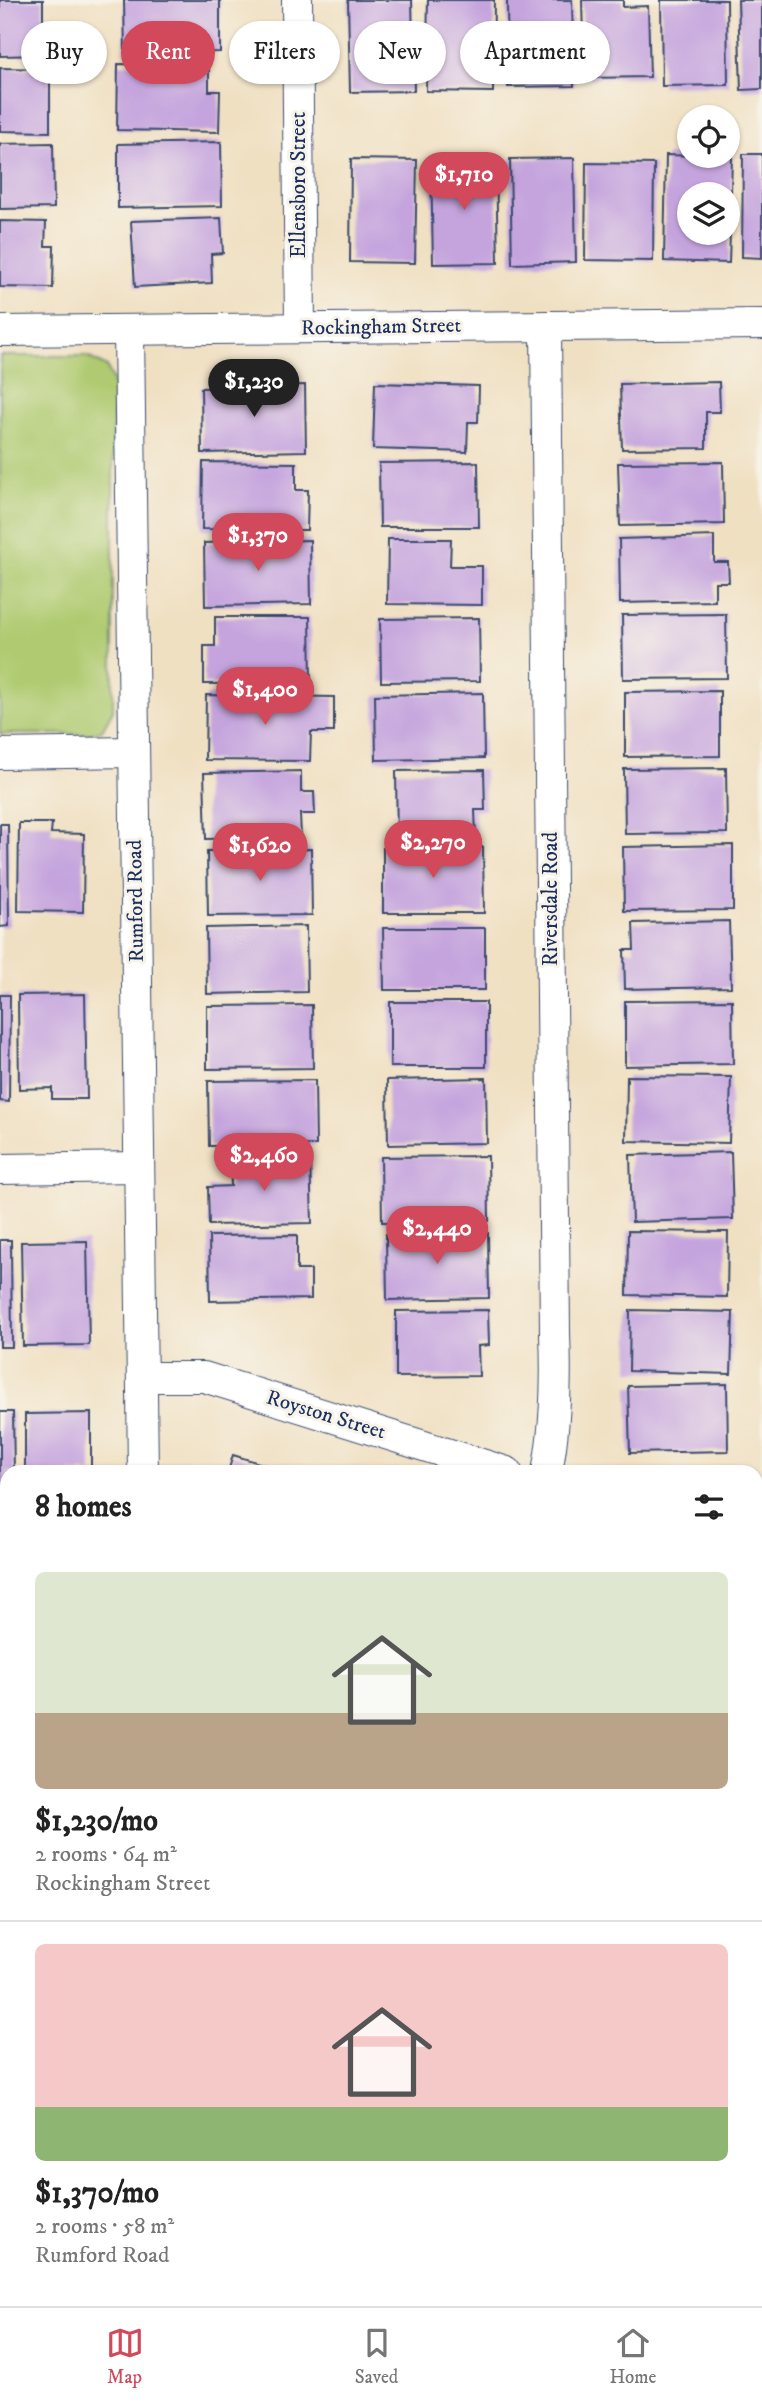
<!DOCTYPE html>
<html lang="en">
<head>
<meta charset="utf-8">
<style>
  body { margin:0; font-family:"IM FELL DW Pica",serif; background:#f2f2f2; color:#222; height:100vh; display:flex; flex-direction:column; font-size:26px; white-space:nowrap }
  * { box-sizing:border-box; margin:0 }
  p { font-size:23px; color:#767676 }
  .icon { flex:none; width:38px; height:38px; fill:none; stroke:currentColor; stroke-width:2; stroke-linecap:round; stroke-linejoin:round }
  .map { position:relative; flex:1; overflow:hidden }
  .drawer { position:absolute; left:0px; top:1465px; width:763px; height:842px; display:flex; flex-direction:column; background:#fff; border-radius:21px 21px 0 0; box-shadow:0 2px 5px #0004 }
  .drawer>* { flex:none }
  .hud { position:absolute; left:21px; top:21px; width:721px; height:63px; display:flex; gap:14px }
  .fabs { position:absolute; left:677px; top:105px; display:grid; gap:14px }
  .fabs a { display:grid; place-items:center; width:63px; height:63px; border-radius:50%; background:#fff; box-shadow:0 2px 5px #0004; font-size:35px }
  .price { position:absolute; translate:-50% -60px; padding:0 16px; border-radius:24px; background:#d1495b; color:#fff; font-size:23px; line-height:46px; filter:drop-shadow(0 2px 4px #0008) }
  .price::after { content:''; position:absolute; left:50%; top:42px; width:21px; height:16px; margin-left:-10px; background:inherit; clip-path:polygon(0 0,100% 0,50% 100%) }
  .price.current { background:#222; color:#fff }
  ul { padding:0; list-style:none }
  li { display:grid; align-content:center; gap:14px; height:371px; padding:0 35px }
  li+li { border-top:2px solid #e0e0e0 }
  li span { display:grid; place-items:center; height:217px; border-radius:10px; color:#555 }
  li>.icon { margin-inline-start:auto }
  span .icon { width:126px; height:126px; fill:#fffc; stroke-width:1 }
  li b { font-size:30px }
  h2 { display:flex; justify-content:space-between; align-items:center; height:84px; padding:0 35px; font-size:30px }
  .chip { padding:0 24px; border-radius:32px; background:#fff; box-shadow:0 2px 5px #0004; font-size:24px; line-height:63px }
  .chip.current { background:#d1495b; color:#fff }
  .menu { display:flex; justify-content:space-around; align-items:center; height:98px; border-top:2px solid #e0e0e0; background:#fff; font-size:19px; color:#767676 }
  .menu a { display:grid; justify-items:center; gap:4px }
  .menu .current { color:#d1495b }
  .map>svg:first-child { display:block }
  .green { fill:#afca70; stroke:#657c67; stroke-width:2 }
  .forest { fill:#8bae62; stroke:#536e60; stroke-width:2 }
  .water { fill:#53aad0; stroke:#376c97; stroke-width:2 }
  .building { fill:#c5a4de }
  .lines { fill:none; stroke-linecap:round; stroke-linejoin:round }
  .street-casing { stroke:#3b4a6d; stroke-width:32 }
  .street { stroke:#fff; stroke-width:30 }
  .labels { text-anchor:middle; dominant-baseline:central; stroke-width:6; stroke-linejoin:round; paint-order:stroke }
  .street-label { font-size:21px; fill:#1b2f5e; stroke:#f7f3e8 }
</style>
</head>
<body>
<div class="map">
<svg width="762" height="2306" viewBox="0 0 762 2306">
  <rect width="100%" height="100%" fill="#f7f3e8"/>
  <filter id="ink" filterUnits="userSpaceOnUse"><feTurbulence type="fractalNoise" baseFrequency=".0143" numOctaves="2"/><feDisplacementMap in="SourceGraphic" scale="14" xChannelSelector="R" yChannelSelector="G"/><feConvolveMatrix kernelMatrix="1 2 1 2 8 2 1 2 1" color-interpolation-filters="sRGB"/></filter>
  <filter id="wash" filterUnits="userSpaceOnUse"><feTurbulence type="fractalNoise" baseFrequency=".00686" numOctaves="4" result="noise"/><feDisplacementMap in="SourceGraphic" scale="28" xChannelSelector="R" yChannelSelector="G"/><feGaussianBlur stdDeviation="1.57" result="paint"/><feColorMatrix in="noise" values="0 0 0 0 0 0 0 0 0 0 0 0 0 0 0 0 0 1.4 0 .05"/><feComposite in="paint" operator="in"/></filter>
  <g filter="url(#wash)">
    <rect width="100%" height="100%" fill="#f0e0c2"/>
    <polygon class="green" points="0,356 86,356 107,367 113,381 113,710 102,730 89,734 0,734"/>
    <g class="forest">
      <polygon points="7,1649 7,2219 0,2218 0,1650"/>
      <polygon points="756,1793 762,1797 762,2306 499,2306 463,2300 756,2300"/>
    </g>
    <polygon class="water" points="0,2218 7,2219 7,2300 463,2300 499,2306 0,2306"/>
    <g id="blocks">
      <g class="building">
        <polygon points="0,0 43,0 43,55 0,56"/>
        <polygon points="124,0 220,0 220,52 125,53"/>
        <polygon points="348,0 412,0 414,91 350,92"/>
        <polygon points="428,0 494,0 493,92 426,91"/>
        <polygon points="507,0 572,0 574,86 508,87"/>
        <polygon points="582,0 623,0 623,7 648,6 650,77 584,78"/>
        <polygon points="661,0 727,0 728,85 662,86"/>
        <polygon points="738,0 762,0 762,89 741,90"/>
        <polygon points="118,64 209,65 209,91 220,91 219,132 117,130"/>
        <polygon points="0,68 50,69 50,132 0,131"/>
        <polygon points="221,142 222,206 118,208 118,144"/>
        <polygon points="53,143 54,208 0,209 0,144"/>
        <polygon points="743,154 762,154 762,258 742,257"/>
        <polygon points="666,155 732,157 730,226 728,226 728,194 690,194 690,233 730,233 729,263 664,261"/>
        <polygon points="574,158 576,262 512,264 510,159"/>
        <polygon points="351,159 417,160 415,263 350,262"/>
        <polygon points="496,160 498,263 433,264 431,161"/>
        <polygon points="586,163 654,164 653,261 585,260"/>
        <polygon points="221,218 223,253 211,254 212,283 135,287 131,221"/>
        <polygon points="0,221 46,222 45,246 54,246 53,288 0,287"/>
        <polygon points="719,382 720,412 706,412 706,448 622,449 620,384"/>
        <polygon points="375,383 479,386 478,422 468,422 467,452 373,449"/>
        <polygon points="305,385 306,451 202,453 201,388"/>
        <polygon points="203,462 296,463 296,490 308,490 307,530 202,529"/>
        <polygon points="478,462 479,527 380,527 379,463"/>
        <polygon points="723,462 724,524 620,526 618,463"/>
        <polygon points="714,536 714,562 728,562 729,582 715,582 715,601 620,603 619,539"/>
        <polygon points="388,539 451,539 450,566 482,566 482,605 387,604"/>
        <polygon points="310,540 311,604 205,606 204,543"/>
        <polygon points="726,614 727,678 623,679 622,615"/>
        <polygon points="215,617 310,617 311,683 204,684 204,646 215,646"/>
        <polygon points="479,618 480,681 381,682 380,619"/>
        <polygon points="720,691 720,756 625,757 625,692"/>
        <polygon points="483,693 484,758 376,760 375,695"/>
        <polygon points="206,695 334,697 334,732 311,732 310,761 205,760"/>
        <polygon points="726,768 727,833 625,834 624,769"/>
        <polygon points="484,770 485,810 475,810 476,835 397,837 396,771"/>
        <polygon points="301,771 301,792 314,792 315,814 300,814 301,837 206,839 204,773"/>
        <polygon points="19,823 52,823 51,833 84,834 83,912 18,911"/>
        <polygon points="0,824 8,824 9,926 0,927"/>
        <polygon points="733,845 733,910 624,911 623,847"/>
        <polygon points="483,847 484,913 383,913 383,848"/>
        <polygon points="311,849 312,915 208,916 207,851"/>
        <polygon points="729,921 731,987 625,989 624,950 634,950 633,923"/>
        <polygon points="306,926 307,992 207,994 206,928"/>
        <polygon points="383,928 485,928 485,990 384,990"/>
        <polygon points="85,994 87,1099 52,1099 52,1088 19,1089 18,995"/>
        <polygon points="0,995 10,995 9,1102 0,1101"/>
        <polygon points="732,1000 733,1064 625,1066 625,1001"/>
        <rect x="390" y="1002" width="96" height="65"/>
        <polygon points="312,1005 313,1068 207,1069 207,1006"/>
        <polygon points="627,1076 731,1077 729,1143 626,1141"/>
        <polygon points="486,1078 487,1143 388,1145 387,1080"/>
        <polygon points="315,1080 316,1145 209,1146 208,1081"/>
        <polygon points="731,1152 733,1219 632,1222 630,1155"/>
        <polygon points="488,1156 489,1221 382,1222 381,1157"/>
        <polygon points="310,1157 312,1223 209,1225 208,1187 231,1186 230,1159"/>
        <polygon points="628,1231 728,1232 727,1297 627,1295"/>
        <polygon points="488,1233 489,1298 387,1300 386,1234"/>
        <polygon points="297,1235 297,1270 311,1270 311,1299 210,1301 209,1236"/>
        <polygon points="0,1240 11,1240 12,1347 0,1347"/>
        <polygon points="87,1241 89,1345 23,1346 21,1242"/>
        <polygon points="488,1310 489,1345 478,1346 479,1376 396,1377 396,1311"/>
        <polygon points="630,1310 733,1312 731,1374 629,1371"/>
        <polygon points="727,1384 728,1451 630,1453 628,1386"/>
        <polygon points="0,1412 13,1412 14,1472 7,1472 7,1516 0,1516"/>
        <polygon points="91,1413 91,1472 25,1472 25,1414"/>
        <polygon points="233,1455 285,1471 285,1472 228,1472"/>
        <polygon points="756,1639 762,1641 762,1744 756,1743"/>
      </g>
    </g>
  </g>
  <g filter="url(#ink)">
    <use href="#blocks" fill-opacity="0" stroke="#3b4a6d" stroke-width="2"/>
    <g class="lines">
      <defs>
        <g id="street">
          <polyline points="297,0 300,328"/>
          <path d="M546,326L555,1334C557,1381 556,1425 547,1472"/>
          <polyline points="129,330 143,1472"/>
          <polyline points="0,331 762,324"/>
          <polyline points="0,754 134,752"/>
          <polyline points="0,1169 139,1167"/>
          <polyline points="142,1377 204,1377 507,1472"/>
          <polyline points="756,1554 762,1556"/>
          <polyline points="0,1588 7,1588"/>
        </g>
      </defs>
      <use href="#street" class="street-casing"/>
      <use href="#street" class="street"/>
    </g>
  </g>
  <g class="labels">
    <g class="street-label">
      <text transform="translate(299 185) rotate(-90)">Ellensboro Street</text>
      <text transform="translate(381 327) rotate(-1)">Rockingham Street</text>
      <text transform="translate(551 899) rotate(-90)">Riversdale Road</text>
      <text transform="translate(136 901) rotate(-91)">Rumford Road</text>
      <text transform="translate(326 1415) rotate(17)">Royston Street</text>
    </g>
  </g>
</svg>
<div class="fabs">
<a><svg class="icon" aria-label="locate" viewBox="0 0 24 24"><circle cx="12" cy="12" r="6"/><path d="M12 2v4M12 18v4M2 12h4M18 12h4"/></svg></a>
<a><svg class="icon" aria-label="layers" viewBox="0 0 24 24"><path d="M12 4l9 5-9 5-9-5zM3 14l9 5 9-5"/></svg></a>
</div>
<b class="price" style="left:464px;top:212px">$1,710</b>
<b class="price current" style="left:254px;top:419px">$1,230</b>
<b class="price" style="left:258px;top:573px">$1,370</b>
<b class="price" style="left:265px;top:727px">$1,400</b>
<b class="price" style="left:433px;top:880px">$2,270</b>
<b class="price" style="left:260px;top:883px">$1,620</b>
<b class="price" style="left:264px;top:1193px">$2,460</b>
<b class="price" style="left:437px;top:1266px">$2,440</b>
<div class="hud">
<a class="chip">Buy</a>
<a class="chip current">Rent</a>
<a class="chip">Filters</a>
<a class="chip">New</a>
<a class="chip">Apartment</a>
</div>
<section class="drawer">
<h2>8 homes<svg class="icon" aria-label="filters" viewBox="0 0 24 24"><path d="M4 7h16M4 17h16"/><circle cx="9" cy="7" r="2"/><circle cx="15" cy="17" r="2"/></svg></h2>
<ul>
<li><span style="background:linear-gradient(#dfe7d0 65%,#b9a48a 0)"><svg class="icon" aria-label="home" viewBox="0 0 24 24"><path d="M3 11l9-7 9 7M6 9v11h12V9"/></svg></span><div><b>$1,230/mo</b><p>2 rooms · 64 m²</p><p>Rockingham Street</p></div></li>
<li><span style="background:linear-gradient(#f6c9c9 75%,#8fb573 0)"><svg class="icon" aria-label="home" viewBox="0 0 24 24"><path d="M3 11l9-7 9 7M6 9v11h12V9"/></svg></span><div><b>$1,370/mo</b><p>2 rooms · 58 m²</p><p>Rumford Road</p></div></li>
</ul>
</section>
</div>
<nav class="menu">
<a class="current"><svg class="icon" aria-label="map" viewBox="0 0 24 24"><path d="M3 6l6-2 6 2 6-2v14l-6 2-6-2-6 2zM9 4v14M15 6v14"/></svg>Map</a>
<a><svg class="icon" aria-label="saved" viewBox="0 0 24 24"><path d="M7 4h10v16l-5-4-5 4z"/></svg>Saved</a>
<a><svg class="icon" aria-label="home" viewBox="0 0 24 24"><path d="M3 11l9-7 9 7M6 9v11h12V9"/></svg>Home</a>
</nav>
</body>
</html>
